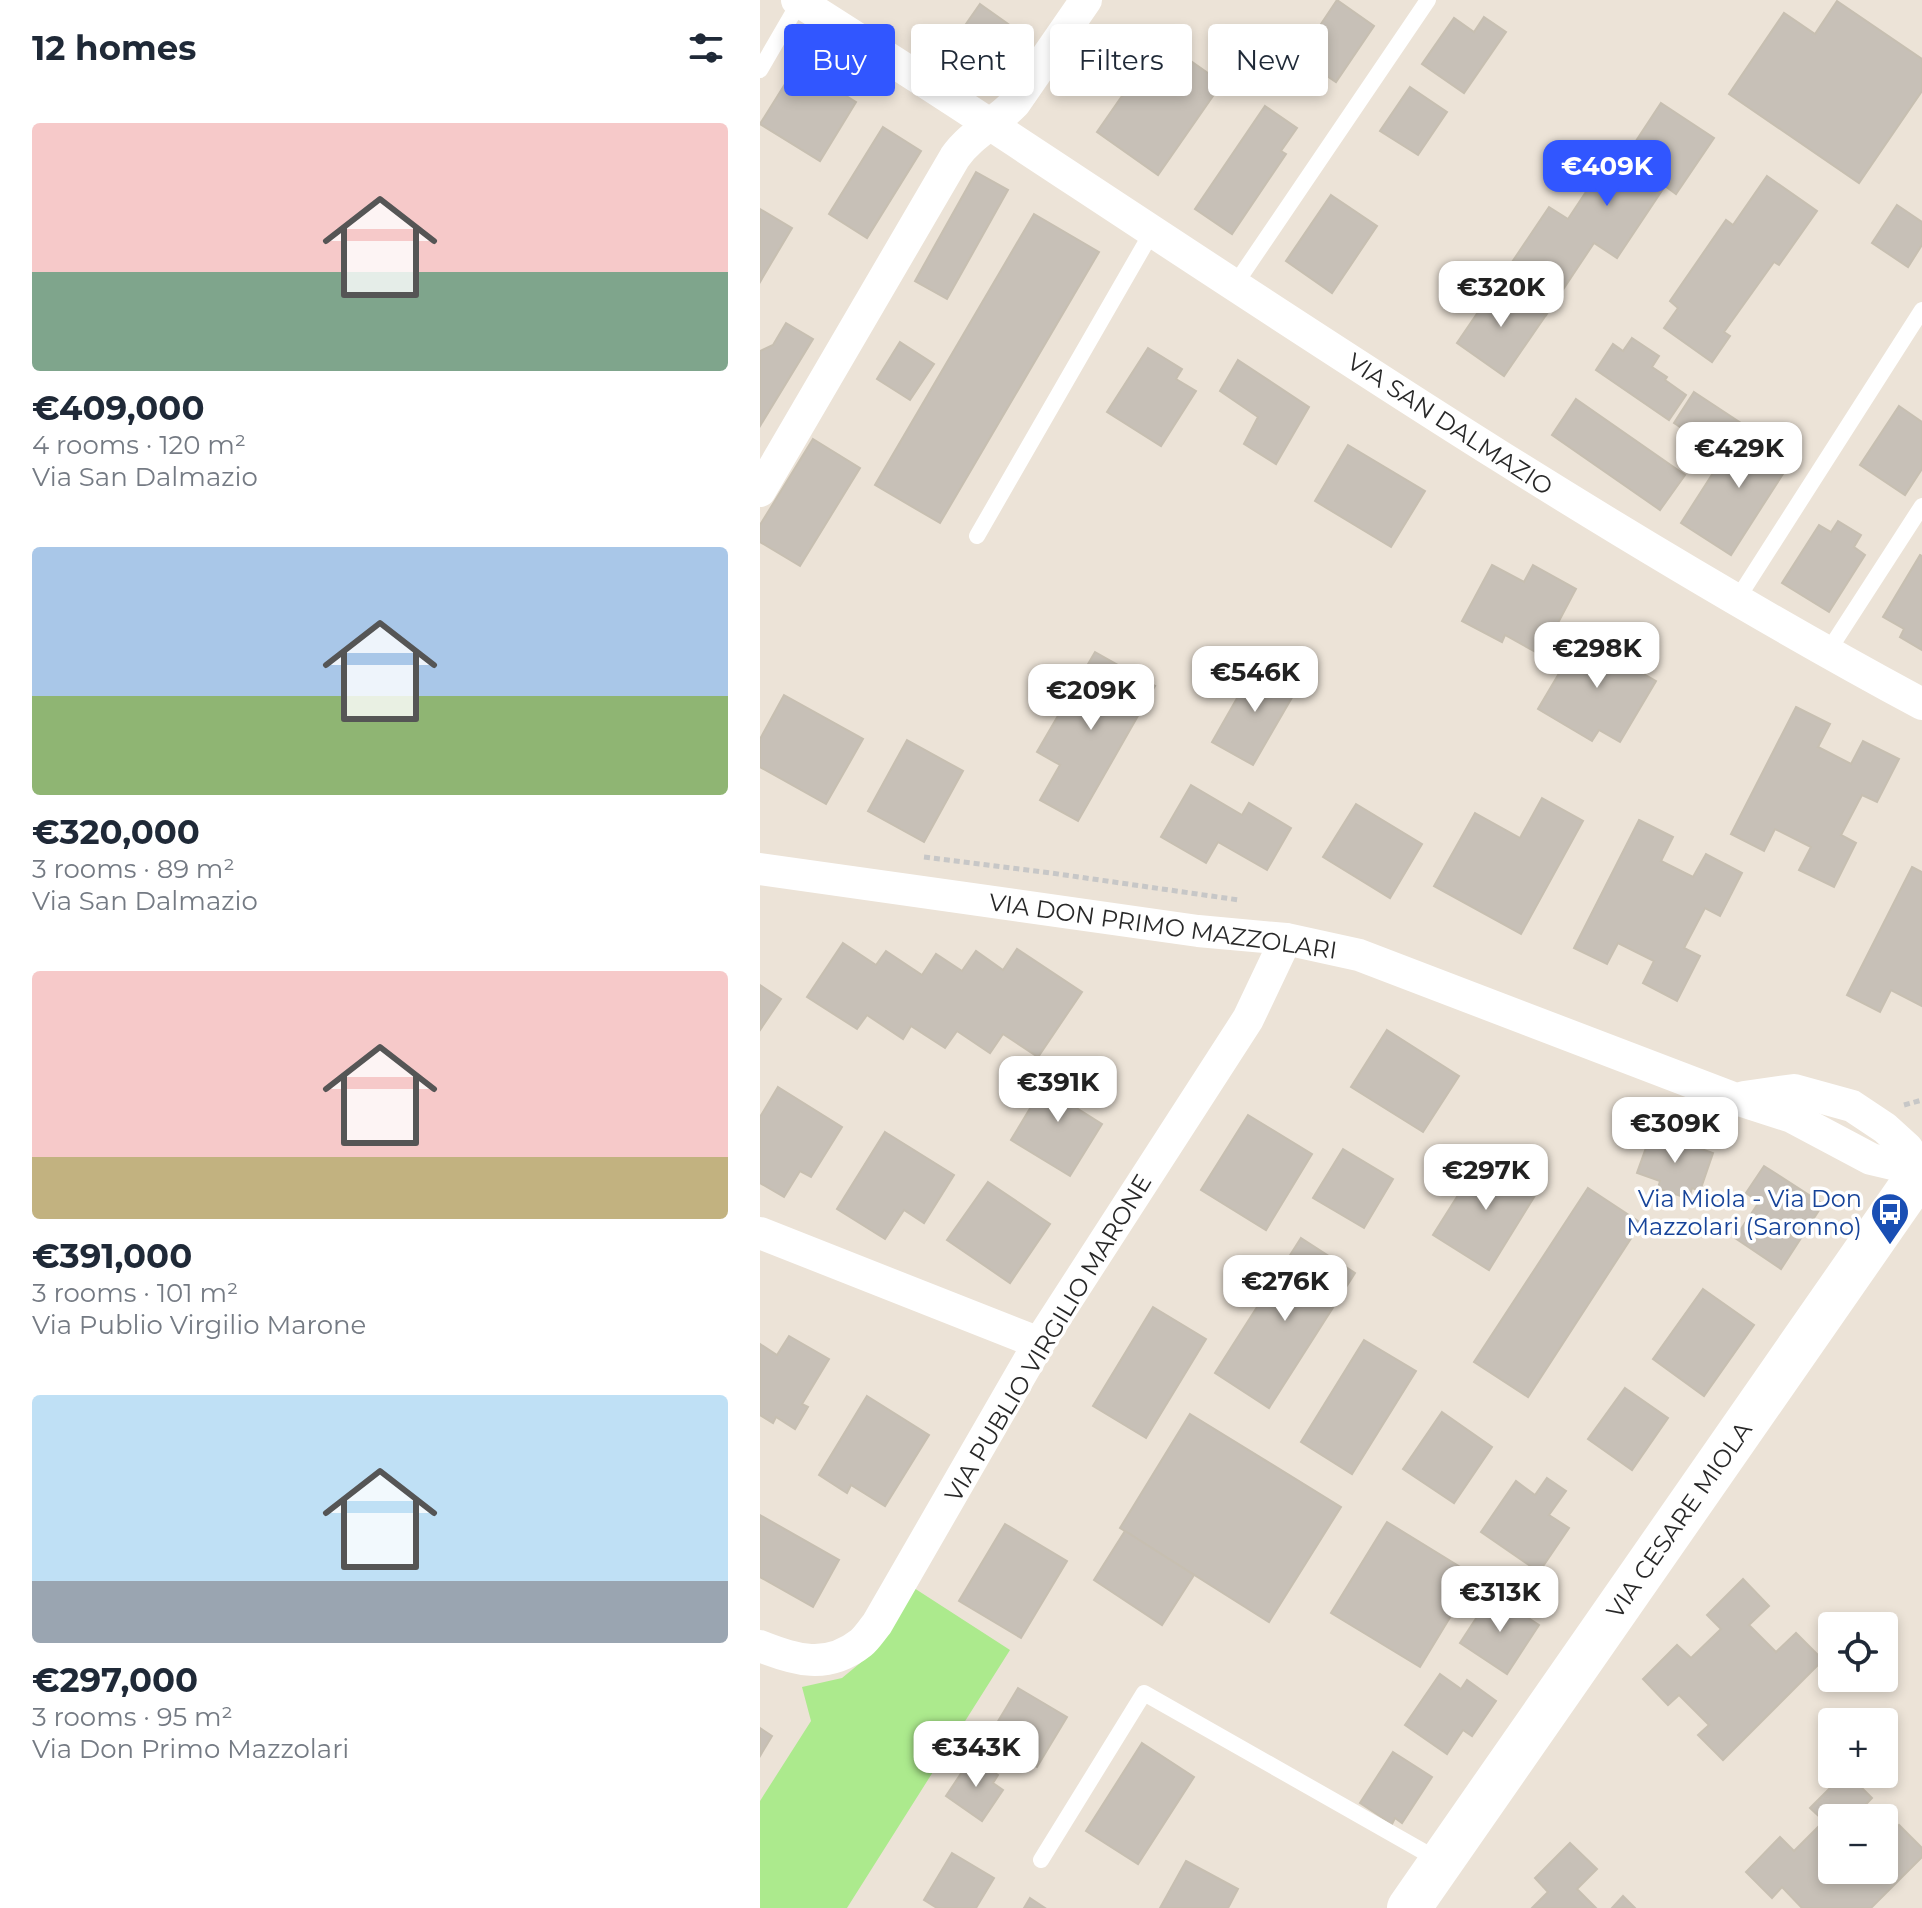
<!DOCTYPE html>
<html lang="en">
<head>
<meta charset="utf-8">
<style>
  body { margin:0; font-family:Montserrat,sans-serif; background:#f2f2f3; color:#1f2937; height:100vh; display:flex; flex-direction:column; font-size:30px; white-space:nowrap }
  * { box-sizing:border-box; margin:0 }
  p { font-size:26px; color:#747a83 }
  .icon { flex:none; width:44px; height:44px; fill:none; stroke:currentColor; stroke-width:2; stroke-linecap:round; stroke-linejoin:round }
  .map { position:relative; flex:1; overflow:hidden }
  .drawer { display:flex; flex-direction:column; background:#fff; width:760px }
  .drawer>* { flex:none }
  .top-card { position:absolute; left:24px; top:24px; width:760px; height:72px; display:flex; gap:16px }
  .controls { position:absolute; left:1058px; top:1612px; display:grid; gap:16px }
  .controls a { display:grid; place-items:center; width:80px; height:80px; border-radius:8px; background:#fff; box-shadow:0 4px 12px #0003; font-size:40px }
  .price { position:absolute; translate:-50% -68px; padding:0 18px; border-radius:16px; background:#fff; color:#222; font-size:26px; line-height:52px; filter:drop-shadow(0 2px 4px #0008) }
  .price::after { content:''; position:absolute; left:50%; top:48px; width:24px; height:18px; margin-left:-12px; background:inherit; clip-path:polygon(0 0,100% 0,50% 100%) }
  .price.active { background:#3156ff; color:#fff }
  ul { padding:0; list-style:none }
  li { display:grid; align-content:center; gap:16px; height:424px; padding:0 32px }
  li span { display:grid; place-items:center; height:248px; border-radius:8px; color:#555 }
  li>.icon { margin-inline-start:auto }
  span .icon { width:144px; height:144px; fill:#fffc; stroke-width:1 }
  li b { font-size:34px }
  h2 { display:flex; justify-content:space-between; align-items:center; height:96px; padding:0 32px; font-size:34px }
  .pill { padding:0 28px; border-radius:8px; background:#fff; box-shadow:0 4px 12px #0003; font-size:28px; line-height:72px }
  .pill.active { background:#3156ff; color:#fff }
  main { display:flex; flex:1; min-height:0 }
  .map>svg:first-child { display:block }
  .green { fill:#acea8d }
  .building { fill:#c7c0b7; stroke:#c7bfb1; stroke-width:2 }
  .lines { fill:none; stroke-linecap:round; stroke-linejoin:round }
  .path { stroke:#c7c7c7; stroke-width:5; stroke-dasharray:6 4; stroke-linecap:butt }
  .lane { stroke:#fff; stroke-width:16 }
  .street { stroke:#fff; stroke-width:32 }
  .secondary { stroke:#fff; stroke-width:44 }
  .labels { text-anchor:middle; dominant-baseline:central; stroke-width:7; stroke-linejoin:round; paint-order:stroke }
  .street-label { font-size:24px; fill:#282828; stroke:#fff }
  .transit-label { font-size:24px; fill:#164399; stroke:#fff; text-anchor:end }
</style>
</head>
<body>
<main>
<section class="drawer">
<h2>12 homes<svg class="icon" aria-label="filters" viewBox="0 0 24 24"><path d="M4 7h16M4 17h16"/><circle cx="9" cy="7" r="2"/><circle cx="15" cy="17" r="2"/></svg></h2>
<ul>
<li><span style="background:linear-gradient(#f6c9c9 60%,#7fa58c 0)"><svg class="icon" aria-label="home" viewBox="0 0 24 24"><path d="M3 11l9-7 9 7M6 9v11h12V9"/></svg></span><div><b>€409,000</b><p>4 rooms · 120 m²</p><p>Via San Dalmazio</p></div></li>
<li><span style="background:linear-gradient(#a9c7e8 60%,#8fb573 0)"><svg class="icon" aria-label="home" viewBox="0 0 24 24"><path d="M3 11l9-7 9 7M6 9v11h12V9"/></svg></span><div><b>€320,000</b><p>3 rooms · 89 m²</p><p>Via San Dalmazio</p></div></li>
<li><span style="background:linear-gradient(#f6c9c9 75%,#c2b280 0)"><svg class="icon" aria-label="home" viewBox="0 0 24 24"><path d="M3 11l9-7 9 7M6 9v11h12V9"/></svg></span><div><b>€391,000</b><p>3 rooms · 101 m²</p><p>Via Publio Virgilio Marone</p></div></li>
<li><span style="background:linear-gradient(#bfe0f5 75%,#9aa5b1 0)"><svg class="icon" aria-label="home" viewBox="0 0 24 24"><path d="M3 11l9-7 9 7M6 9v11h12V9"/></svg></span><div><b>€297,000</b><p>3 rooms · 95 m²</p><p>Via Don Primo Mazzolari</p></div></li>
</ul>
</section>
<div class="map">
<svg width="1162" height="1908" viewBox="0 0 1162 1908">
  <rect width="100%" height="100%" fill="#ece3d7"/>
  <polygon class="green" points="154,1588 250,1650 87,1908 0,1908 0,1801 51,1721 42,1687 82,1678 116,1650"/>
  <g class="building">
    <polygon points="577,0 614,26 576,82 539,57"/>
    <polygon points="1077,1 1162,59 1162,91 1099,183 969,94 1024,13 1055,34"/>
    <polygon points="220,4 261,33 245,55 237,50 223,70 190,47"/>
    <polygon points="724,17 746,32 704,93 662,64 694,18 714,32"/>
    <polygon points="401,40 462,83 398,175 337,132"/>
    <polygon points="37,65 96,102 60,161 0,124"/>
    <polygon points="650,87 687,112 658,155 620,131"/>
    <polygon points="901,103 954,138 916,194 905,186 857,258 834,243 786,315 738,283 789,207 808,219 857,145 868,153"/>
    <polygon points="505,106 537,128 521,151 526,154 472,234 435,209"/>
    <polygon points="123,127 161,151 107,238 69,214"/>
    <polygon points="216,172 248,190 187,299 155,281"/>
    <polygon points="1007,176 1057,211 1019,265 1014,262 964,332 970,336 952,362 904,328 918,308 910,301 966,220 973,225"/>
    <polygon points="571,195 617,226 572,293 526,261"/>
    <polygon points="1137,205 1162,222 1162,245 1148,267 1112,243"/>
    <polygon points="0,209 32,228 0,282"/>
    <polygon points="274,214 339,252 180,523 115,485"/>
    <polygon points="738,283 786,315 744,376 697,343"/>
    <polygon points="26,323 53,339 0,426 0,351 13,345"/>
    <polygon points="872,338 899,356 892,367 907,377 905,380 926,395 909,420 836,370 853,344 863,351"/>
    <polygon points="140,342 174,364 150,400 117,379"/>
    <polygon points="388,348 422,369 416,379 436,391 401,446 347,412"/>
    <polygon points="478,360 549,407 516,464 484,444 498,417 460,391"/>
    <polygon points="934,392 984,425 964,456 914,423"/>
    <polygon points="816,399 925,475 900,510 792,435"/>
    <polygon points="1139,406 1162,422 1162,469 1145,495 1100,465"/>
    <polygon points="995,425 1037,452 971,555 921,523 964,456 972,462"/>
    <polygon points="53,439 100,468 40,566 0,542 0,525"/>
    <polygon points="588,445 665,491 631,547 555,501"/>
    <polygon points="1078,521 1101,535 1094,547 1105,555 1069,612 1022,583 1059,525 1071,532"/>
    <polygon points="1160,555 1162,556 1162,650 1140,637 1144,629 1123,617"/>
    <polygon points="732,565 764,582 773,565 816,589 781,655 745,635 742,642 702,621"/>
    <polygon points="827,626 858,644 851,655 896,681 860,742 839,730 832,741 778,709"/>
    <polygon points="335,652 395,686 318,821 280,800 300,765 277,752"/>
    <polygon points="497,663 538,687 493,765 452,742"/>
    <polygon points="24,695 103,739 66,804 0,767 0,739"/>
    <polygon points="1036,707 1070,724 1058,747 1091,764 1103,741 1139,759 1117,802 1102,795 1081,835 1096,843 1074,887 1039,870 1051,847 1015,829 1004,851 971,834"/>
    <polygon points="147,740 203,771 164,842 108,811"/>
    <polygon points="431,785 482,815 489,803 531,828 507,870 458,842 446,863 401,837"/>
    <polygon points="782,798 823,821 761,934 674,886 715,813 760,838"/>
    <polygon points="596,804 662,844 630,898 563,857"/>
    <polygon points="879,820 913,837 901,861 933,877 946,854 982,873 960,916 945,908 924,948 940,956 917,1001 883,983 894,961 858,943 847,964 814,948"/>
    <polygon points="1152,867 1162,872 1162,1006 1131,990 1120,1012 1087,995"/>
    <polygon points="83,943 116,965 126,951 162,975 176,954 202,971 216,951 243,970 257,949 322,992 278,1057 243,1034 230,1053 197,1031 185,1048 151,1026 143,1039 107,1015 97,1029 47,997"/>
    <polygon points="0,985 21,999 0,1030"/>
    <polygon points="627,1030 699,1076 663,1132 591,1087"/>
    <polygon points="295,1067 327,1087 315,1107 342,1124 310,1176 251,1140"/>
    <polygon points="18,1087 82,1127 51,1177 40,1171 24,1197 0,1183 0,1117"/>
    <polygon points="488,1115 552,1154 506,1230 441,1190"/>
    <polygon points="892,1131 953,1153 940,1191 932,1188 929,1199 898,1188 900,1181 877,1173"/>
    <polygon points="125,1132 194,1175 164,1223 144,1210 125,1239 77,1209"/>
    <polygon points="583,1149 633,1179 604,1228 553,1198"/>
    <polygon points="724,1154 779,1189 729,1270 673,1235"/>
    <polygon points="1004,1166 1063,1204 1021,1269 975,1238 999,1202 986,1193"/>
    <polygon points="228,1182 290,1224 250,1283 187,1240"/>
    <polygon points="828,1188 881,1223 768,1397 714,1362"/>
    <polygon points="541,1238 595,1273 509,1408 455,1373"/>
    <polygon points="943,1289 994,1325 944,1396 893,1359"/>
    <polygon points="393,1307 446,1339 386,1438 333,1406"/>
    <polygon points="29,1336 69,1359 42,1404 48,1407 35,1429 16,1417 13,1423 0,1415 0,1344 17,1355"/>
    <polygon points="604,1340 656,1371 592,1474 541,1442"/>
    <polygon points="865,1388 908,1418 872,1470 828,1439"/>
    <polygon points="107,1396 169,1435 125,1506 91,1485 87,1493 59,1475"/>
    <polygon points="682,1412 732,1447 694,1503 643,1469"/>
    <polygon points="430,1414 581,1507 509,1622 360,1528"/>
    <polygon points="787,1478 806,1491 789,1515 809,1528 779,1572 721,1532 756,1481 775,1495"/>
    <polygon points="0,1515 79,1560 53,1607 0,1577"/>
    <polygon points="627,1522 715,1576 660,1667 571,1613"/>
    <polygon points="245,1524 307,1561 261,1638 199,1601"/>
    <polygon points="365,1531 434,1575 402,1625 334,1580"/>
    <polygon points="983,1579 1009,1606 989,1625 1016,1652 1036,1633 1063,1660 963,1760 938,1735 949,1725 919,1695 908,1705 883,1679 917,1645 931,1658 961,1629 947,1615"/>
    <polygon points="732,1594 779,1625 747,1674 700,1643"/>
    <polygon points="680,1674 701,1689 707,1680 736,1701 712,1736 703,1730 687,1754 645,1725"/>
    <polygon points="258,1688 307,1717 277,1767 228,1738"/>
    <polygon points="0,1728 12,1736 0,1756"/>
    <polygon points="382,1743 434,1777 378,1864 326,1831"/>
    <polygon points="633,1752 672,1777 642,1823 635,1818 632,1824 600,1803"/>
    <polygon points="212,1757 238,1775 233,1783 243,1790 222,1821 186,1796"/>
    <polygon points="1084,1774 1088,1774 1112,1798 1093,1818 1072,1818 1072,1870 1124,1870 1124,1840 1139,1825 1162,1848 1162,1857 1111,1908 1042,1908 1022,1887 1012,1898 986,1872 1020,1837 1034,1851 1064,1821 1050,1808"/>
    <polygon points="810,1843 837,1869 817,1889 836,1908 772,1908 788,1892 775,1878"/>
    <polygon points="192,1853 234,1878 216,1908 177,1908 164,1900"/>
    <polygon points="426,1861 478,1889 468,1908 400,1908"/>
    <polygon points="863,1896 875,1908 852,1908"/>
    <polygon points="270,1898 285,1908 264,1908"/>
  </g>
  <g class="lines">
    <g class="path">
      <polyline points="164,857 291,873 479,900"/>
      <polyline points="1144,1105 1162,1100"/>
    </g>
    <g class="lane">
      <polyline points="0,70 40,1"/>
      <polyline points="474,286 668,0"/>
      <polyline points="217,536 392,232"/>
      <polyline points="976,601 1162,310"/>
      <polyline points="1067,653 1162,506"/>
      <polyline points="281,1860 384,1693 680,1861"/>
    </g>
    <g class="street">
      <path d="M37,0C103,42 169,84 234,127C538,327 841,531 1162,704"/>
      <path d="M0,491L195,157C211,134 236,123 255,103L326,0"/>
      <polyline points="0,869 438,931 526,939 599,955 973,1098 1032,1117 1111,1159 1162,1171"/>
      <polyline points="984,1097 1034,1090 1092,1106 1125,1128 1147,1148 1162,1171"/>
      <polyline points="0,1233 279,1343"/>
      <path d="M0,1646C35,1660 67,1670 101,1643C107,1638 112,1630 117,1624L279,1343L488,1019L526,939"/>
    </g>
    <polyline class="secondary" points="649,1908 1162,1170"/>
  </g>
  <defs>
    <symbol id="bus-pin" viewBox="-11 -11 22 30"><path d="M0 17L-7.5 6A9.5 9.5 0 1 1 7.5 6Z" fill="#1a4fb4" stroke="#fff"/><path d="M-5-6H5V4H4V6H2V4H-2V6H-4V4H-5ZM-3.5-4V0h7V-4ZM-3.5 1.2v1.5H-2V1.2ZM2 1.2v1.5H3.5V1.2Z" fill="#fff"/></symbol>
  </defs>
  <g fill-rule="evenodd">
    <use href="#bus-pin" x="1108" y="1190" width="44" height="60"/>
  </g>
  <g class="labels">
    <g class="street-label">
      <text transform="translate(690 424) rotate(33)">VIA SAN DALMAZIO</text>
      <text transform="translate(403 926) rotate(8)">VIA DON PRIMO MAZZOLARI</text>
      <text transform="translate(288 1338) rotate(-59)">VIA PUBLIO VIRGILIO MARONE</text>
      <text transform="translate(919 1520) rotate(-55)">VIA CESARE MIOLA</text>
    </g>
    <g class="transit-label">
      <text x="1102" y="1198">Via Miola - Via Don<tspan x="1102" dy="28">Mazzolari (Saronno)</tspan></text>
    </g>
  </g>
</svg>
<div class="controls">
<a><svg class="icon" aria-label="locate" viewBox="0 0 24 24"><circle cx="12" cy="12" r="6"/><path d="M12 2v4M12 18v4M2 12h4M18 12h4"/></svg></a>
<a>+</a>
<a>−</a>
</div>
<b class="price active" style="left:847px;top:208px">€409K</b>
<b class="price" style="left:741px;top:329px">€320K</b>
<b class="price" style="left:979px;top:490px">€429K</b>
<b class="price" style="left:837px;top:690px">€298K</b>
<b class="price" style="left:495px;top:714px">€546K</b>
<b class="price" style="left:331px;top:732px">€209K</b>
<b class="price" style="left:298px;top:1124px">€391K</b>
<b class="price" style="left:915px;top:1165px">€309K</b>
<b class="price" style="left:726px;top:1212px">€297K</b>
<b class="price" style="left:525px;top:1323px">€276K</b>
<b class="price" style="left:740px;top:1634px">€313K</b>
<b class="price" style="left:216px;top:1789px">€343K</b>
<div class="top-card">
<a class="pill active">Buy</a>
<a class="pill">Rent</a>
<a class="pill">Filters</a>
<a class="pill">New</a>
</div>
</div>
</main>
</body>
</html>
